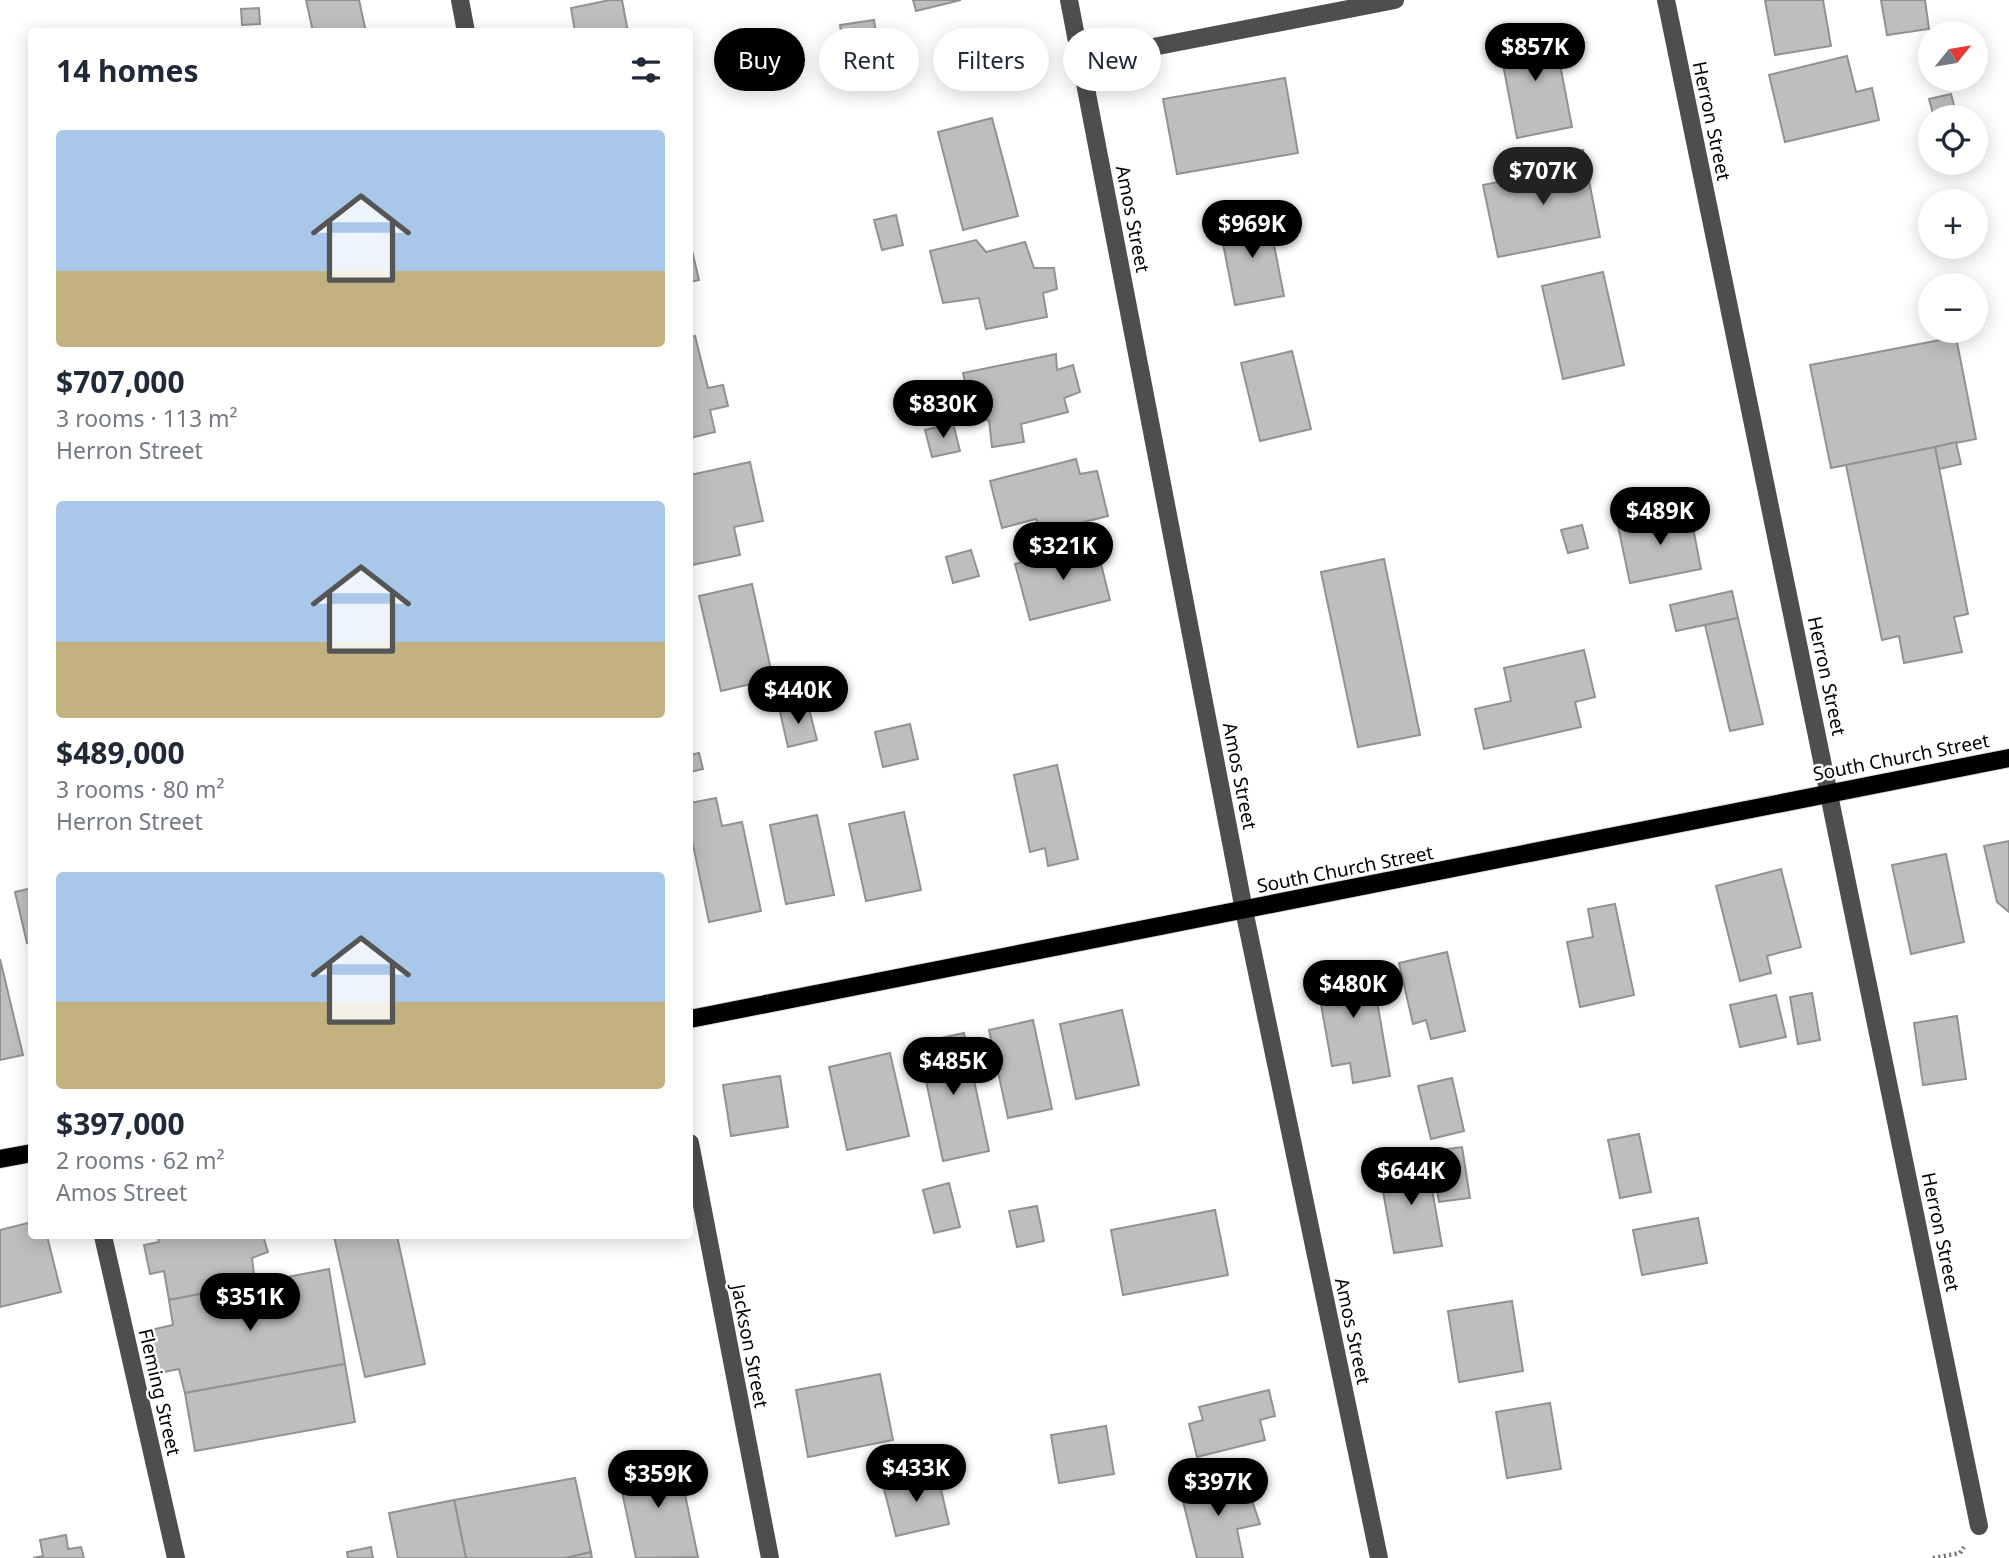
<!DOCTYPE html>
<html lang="en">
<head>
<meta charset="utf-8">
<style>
  body { margin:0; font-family:"Noto Sans",sans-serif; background:#f2f2f3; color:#1f2937; height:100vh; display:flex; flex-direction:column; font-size:26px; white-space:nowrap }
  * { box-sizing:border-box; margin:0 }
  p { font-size:23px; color:#747a83 }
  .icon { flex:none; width:38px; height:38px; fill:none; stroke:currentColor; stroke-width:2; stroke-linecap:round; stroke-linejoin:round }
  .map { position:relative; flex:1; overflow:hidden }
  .side { position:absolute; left:28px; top:28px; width:665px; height:1211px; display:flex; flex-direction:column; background:#fff; border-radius:7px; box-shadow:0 4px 18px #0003 }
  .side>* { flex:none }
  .top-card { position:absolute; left:714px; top:28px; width:665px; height:63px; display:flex; gap:14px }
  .needle { width:46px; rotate:60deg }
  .controls { position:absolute; left:1918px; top:21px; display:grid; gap:14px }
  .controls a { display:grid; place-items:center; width:70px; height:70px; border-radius:50%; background:#fff; box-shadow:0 4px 18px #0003; font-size:35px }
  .price { position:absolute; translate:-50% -60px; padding:0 16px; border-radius:24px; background:#000; color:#fff; font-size:23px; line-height:46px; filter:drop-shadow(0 2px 4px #0008) }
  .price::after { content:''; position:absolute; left:50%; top:42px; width:21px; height:16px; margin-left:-10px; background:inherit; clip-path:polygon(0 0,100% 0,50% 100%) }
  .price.active { background:#222; color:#fff }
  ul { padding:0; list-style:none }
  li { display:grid; align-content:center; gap:14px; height:371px; padding:0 28px }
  li span { display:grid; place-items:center; height:217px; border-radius:7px; color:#555 }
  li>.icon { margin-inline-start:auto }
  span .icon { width:126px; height:126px; fill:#fffc; stroke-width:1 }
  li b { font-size:30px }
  h2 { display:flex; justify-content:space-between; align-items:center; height:84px; padding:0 28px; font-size:30px }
  .tag { padding:0 24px; border-radius:32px; background:#fff; box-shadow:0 4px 18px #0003; font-size:24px; line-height:63px }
  .tag.active { background:#000; color:#fff }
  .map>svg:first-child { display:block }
  .building { fill:#bebebe; stroke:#929292; stroke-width:2 }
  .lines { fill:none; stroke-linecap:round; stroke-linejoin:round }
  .major-casing { stroke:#dbdbdb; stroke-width:20 }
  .path { stroke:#707070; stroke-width:4.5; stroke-dasharray:2 3.5; stroke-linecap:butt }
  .minor { stroke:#4e4e4e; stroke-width:18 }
  .major { stroke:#000; stroke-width:18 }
  .labels { text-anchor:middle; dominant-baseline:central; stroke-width:5; stroke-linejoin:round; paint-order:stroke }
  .street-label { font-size:19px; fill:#000; stroke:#fff }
</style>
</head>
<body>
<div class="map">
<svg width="2009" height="1558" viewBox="0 0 2009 1558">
  <rect width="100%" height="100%" fill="#fff"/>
  <g class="building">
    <polygon points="306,0 359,0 366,32 313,32"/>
    <polygon points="610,0 622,0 628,32 575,32 571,8"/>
    <polygon points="913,0 961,0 916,11"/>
    <polygon points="1765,0 1823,0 1831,46 1775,55"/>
    <polygon points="1881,0 1925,0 1929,29 1887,35"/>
    <polygon points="259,8 260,24 242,25 241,9"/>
    <polygon points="874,20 879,53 845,58 840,25"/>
    <polygon points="1553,28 1572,127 1517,138 1498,38"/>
    <polygon points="1847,56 1856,92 1872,88 1879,120 1785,142 1769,75"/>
    <polygon points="1285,78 1298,153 1177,174 1163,99"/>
    <polygon points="1951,94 1957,117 1934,117 1929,99"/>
    <polygon points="992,118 1018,216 963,230 938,132"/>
    <polygon points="1583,150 1600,237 1498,257 1483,185 1537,174 1533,160"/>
    <polygon points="1268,214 1284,296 1235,305 1219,223"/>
    <polygon points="896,215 903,245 882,250 874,220"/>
    <polygon points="976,240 986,252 1025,242 1034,268 1054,268 1057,289 1043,293 1047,317 986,329 979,298 943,303 930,251"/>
    <polygon points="690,242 699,280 690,282"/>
    <polygon points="1603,272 1624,365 1563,379 1542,286"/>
    <polygon points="695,336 708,388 723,385 728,406 710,410 715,432 690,438 690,337"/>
    <polygon points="1956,337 1976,439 1831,468 1810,365"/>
    <polygon points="1292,351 1311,429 1260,441 1241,363"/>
    <polygon points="1056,354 1057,370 1073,365 1080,392 1064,398 1068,412 1021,424 1024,442 992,447 989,420 974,421 963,373"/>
    <polygon points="953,423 960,451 932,457 925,430"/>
    <polygon points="1956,442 1961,464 1939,469 1935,447"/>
    <polygon points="1935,447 1968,614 1954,617 1962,652 1904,663 1899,636 1882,640 1846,465"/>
    <polygon points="1076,459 1080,474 1097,471 1108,516 1040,533 1036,519 1002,528 990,481"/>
    <polygon points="750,462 763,521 734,527 740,555 692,565 690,554 690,475"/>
    <polygon points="1690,512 1701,569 1630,583 1618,526"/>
    <polygon points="1582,525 1588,548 1568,553 1561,530"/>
    <polygon points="1096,544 1110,600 1030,620 1015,564"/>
    <polygon points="971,550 979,576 953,583 946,557"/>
    <polygon points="1384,559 1420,735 1358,747 1321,572"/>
    <polygon points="752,584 773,679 721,691 699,596"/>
    <polygon points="1732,591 1738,618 1676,631 1670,605"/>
    <polygon points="1738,618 1763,724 1730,731 1705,625"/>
    <polygon points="1584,650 1595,697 1575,702 1581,727 1484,749 1475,709 1511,701 1504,668"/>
    <polygon points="808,705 817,740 788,747 780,712"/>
    <polygon points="910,724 918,759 883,767 875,732"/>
    <polygon points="699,753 703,769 690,772 690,755"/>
    <polygon points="1057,765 1078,859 1048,866 1045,848 1030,852 1014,775"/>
    <polygon points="716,798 722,826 742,822 761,911 709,922 690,830 690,803"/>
    <polygon points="904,812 921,890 866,901 849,824"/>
    <polygon points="817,815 834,895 786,904 770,825"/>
    <polygon points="2009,841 2009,912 1997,902 1984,846"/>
    <polygon points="1946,854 1964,942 1911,954 1892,865"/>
    <polygon points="1781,869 1801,947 1767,956 1771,973 1740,981 1716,886"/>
    <polygon points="32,888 32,942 27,943 15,892"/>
    <polygon points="1615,904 1634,995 1580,1007 1567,942 1593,937 1588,909"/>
    <polygon points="1447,952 1465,1031 1431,1039 1426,1020 1413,1024 1399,963"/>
    <polygon points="0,959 23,1055 0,1060"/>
    <polygon points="1370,961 1390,1076 1353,1083 1350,1063 1332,1066 1315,971"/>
    <polygon points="1812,993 1820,1040 1798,1044 1790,997"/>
    <polygon points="1776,995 1786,1037 1740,1047 1730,1005"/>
    <polygon points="1122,1010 1139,1085 1076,1099 1060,1024"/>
    <polygon points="1957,1016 1966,1079 1923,1085 1914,1023"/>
    <polygon points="1033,1020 1052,1109 1008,1118 989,1030"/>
    <polygon points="964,1033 989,1151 943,1161 918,1043"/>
    <polygon points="890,1053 909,1136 847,1150 829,1067"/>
    <polygon points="780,1076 788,1127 731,1136 723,1085"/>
    <polygon points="1452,1078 1464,1131 1431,1139 1418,1086"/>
    <polygon points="1639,1134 1651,1192 1620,1198 1608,1140"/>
    <polygon points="1462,1147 1470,1198 1439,1202 1431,1151"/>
    <polygon points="1427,1161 1442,1246 1394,1253 1379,1169"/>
    <polygon points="949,1183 960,1227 934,1233 923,1190"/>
    <polygon points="1037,1206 1044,1241 1017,1247 1009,1211"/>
    <polygon points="1215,1210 1228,1275 1123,1295 1111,1230"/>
    <polygon points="1698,1218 1707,1263 1642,1275 1633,1230"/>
    <polygon points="32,1222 32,1236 47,1236 61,1292 0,1307 0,1230"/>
    <polygon points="158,1236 263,1236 268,1252 252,1258 255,1283 169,1300 164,1271 150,1274 144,1245 159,1242"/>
    <polygon points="334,1236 397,1236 425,1364 365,1377"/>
    <polygon points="329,1269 345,1364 185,1393 179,1369 154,1374 146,1331 173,1325 169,1300"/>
    <polygon points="1512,1301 1523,1371 1459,1382 1448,1311"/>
    <polygon points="345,1364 355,1422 195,1451 185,1393"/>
    <polygon points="880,1374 893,1440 808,1457 796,1390"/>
    <polygon points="1269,1390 1275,1416 1260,1420 1265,1440 1197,1457 1189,1424 1203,1420 1199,1407"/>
    <polygon points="1550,1403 1561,1469 1507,1478 1496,1412"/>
    <polygon points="1106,1426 1114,1474 1059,1483 1051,1435"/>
    <polygon points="677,1456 698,1557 636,1558 617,1468"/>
    <polygon points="937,1472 949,1524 896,1536 883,1485"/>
    <polygon points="1227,1476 1232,1497 1248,1489 1260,1524 1237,1529 1243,1558 1197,1558 1180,1489"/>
    <polygon points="575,1478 591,1552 566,1558 466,1558 454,1500"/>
    <polygon points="454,1500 466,1558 398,1558 389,1513"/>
    <polygon points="66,1535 68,1549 81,1547 84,1558 33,1558 43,1556 40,1540"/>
    <polygon points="371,1547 373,1558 348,1558 347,1552"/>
    <polygon points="591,1552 592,1558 566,1558"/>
  </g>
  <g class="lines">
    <defs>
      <g id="major">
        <polyline points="690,1019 2009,758"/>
        <polyline points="0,1159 32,1153"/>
      </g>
    </defs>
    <use href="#major" class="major-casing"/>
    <polyline class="path" points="1933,1558 1960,1553 1964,1547"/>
    <g class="minor">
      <polyline points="460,0 466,32"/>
      <polyline points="1069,0 1244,910 1379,1558"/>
      <polyline points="1666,0 1979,1526"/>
      <polyline points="1081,61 1395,0"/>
      <polyline points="690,1143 770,1558"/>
      <polyline points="103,1236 176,1558"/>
    </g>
    <use href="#major" class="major"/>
  </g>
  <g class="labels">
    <g class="street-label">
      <text transform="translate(1712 121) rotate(78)">Herron Street</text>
      <text transform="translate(1133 219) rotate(79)">Amos Street</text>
      <text transform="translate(1827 676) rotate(78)">Herron Street</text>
      <text transform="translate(1901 757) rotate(-11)">South Church Street</text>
      <text transform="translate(1240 776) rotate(79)">Amos Street</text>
      <text transform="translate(1345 869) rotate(-11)">South Church Street</text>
      <text transform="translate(1941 1232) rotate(78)">Herron Street</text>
      <text transform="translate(1353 1331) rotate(78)">Amos Street</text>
      <text transform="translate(750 1346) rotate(79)">Jackson Street</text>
      <text transform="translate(160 1392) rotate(77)">Fleming Street</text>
    </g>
  </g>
</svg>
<div class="controls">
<a><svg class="needle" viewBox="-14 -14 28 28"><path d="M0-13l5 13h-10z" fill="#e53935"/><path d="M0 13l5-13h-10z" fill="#747a83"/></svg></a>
<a><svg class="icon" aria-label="locate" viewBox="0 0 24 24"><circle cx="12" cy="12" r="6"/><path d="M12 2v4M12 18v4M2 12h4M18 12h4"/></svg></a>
<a>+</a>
<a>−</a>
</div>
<b class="price" style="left:1535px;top:83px">$857K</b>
<b class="price active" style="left:1543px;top:207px">$707K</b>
<b class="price" style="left:1252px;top:260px">$969K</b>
<b class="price" style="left:943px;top:440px">$830K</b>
<b class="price" style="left:1660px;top:547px">$489K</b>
<b class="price" style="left:1063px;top:582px">$321K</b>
<b class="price" style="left:798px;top:726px">$440K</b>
<b class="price" style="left:1353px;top:1020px">$480K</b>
<b class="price" style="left:953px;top:1097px">$485K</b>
<b class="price" style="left:1411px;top:1207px">$644K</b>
<b class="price" style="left:250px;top:1333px">$351K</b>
<b class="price" style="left:916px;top:1504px">$433K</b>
<b class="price" style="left:658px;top:1510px">$359K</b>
<b class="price" style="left:1218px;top:1518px">$397K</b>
<div class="top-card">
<a class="tag active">Buy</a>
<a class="tag">Rent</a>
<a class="tag">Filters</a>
<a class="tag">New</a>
</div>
<section class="side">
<h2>14 homes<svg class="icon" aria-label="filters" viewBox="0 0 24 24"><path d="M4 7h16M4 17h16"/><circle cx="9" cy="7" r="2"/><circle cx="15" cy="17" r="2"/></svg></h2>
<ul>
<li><span style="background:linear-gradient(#a9c7e8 65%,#c2b280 0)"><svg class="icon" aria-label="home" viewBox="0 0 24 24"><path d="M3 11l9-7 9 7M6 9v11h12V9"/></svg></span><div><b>$707,000</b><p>3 rooms · 113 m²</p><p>Herron Street</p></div></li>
<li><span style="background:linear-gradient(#a9c7e8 65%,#c2b280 0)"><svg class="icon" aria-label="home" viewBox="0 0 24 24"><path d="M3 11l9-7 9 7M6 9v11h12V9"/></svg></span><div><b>$489,000</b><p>3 rooms · 80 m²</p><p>Herron Street</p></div></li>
<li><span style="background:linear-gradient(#a9c7e8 60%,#c2b280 0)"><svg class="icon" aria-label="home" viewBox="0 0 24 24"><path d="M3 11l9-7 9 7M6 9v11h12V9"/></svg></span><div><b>$397,000</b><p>2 rooms · 62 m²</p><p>Amos Street</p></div></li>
</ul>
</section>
</div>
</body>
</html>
